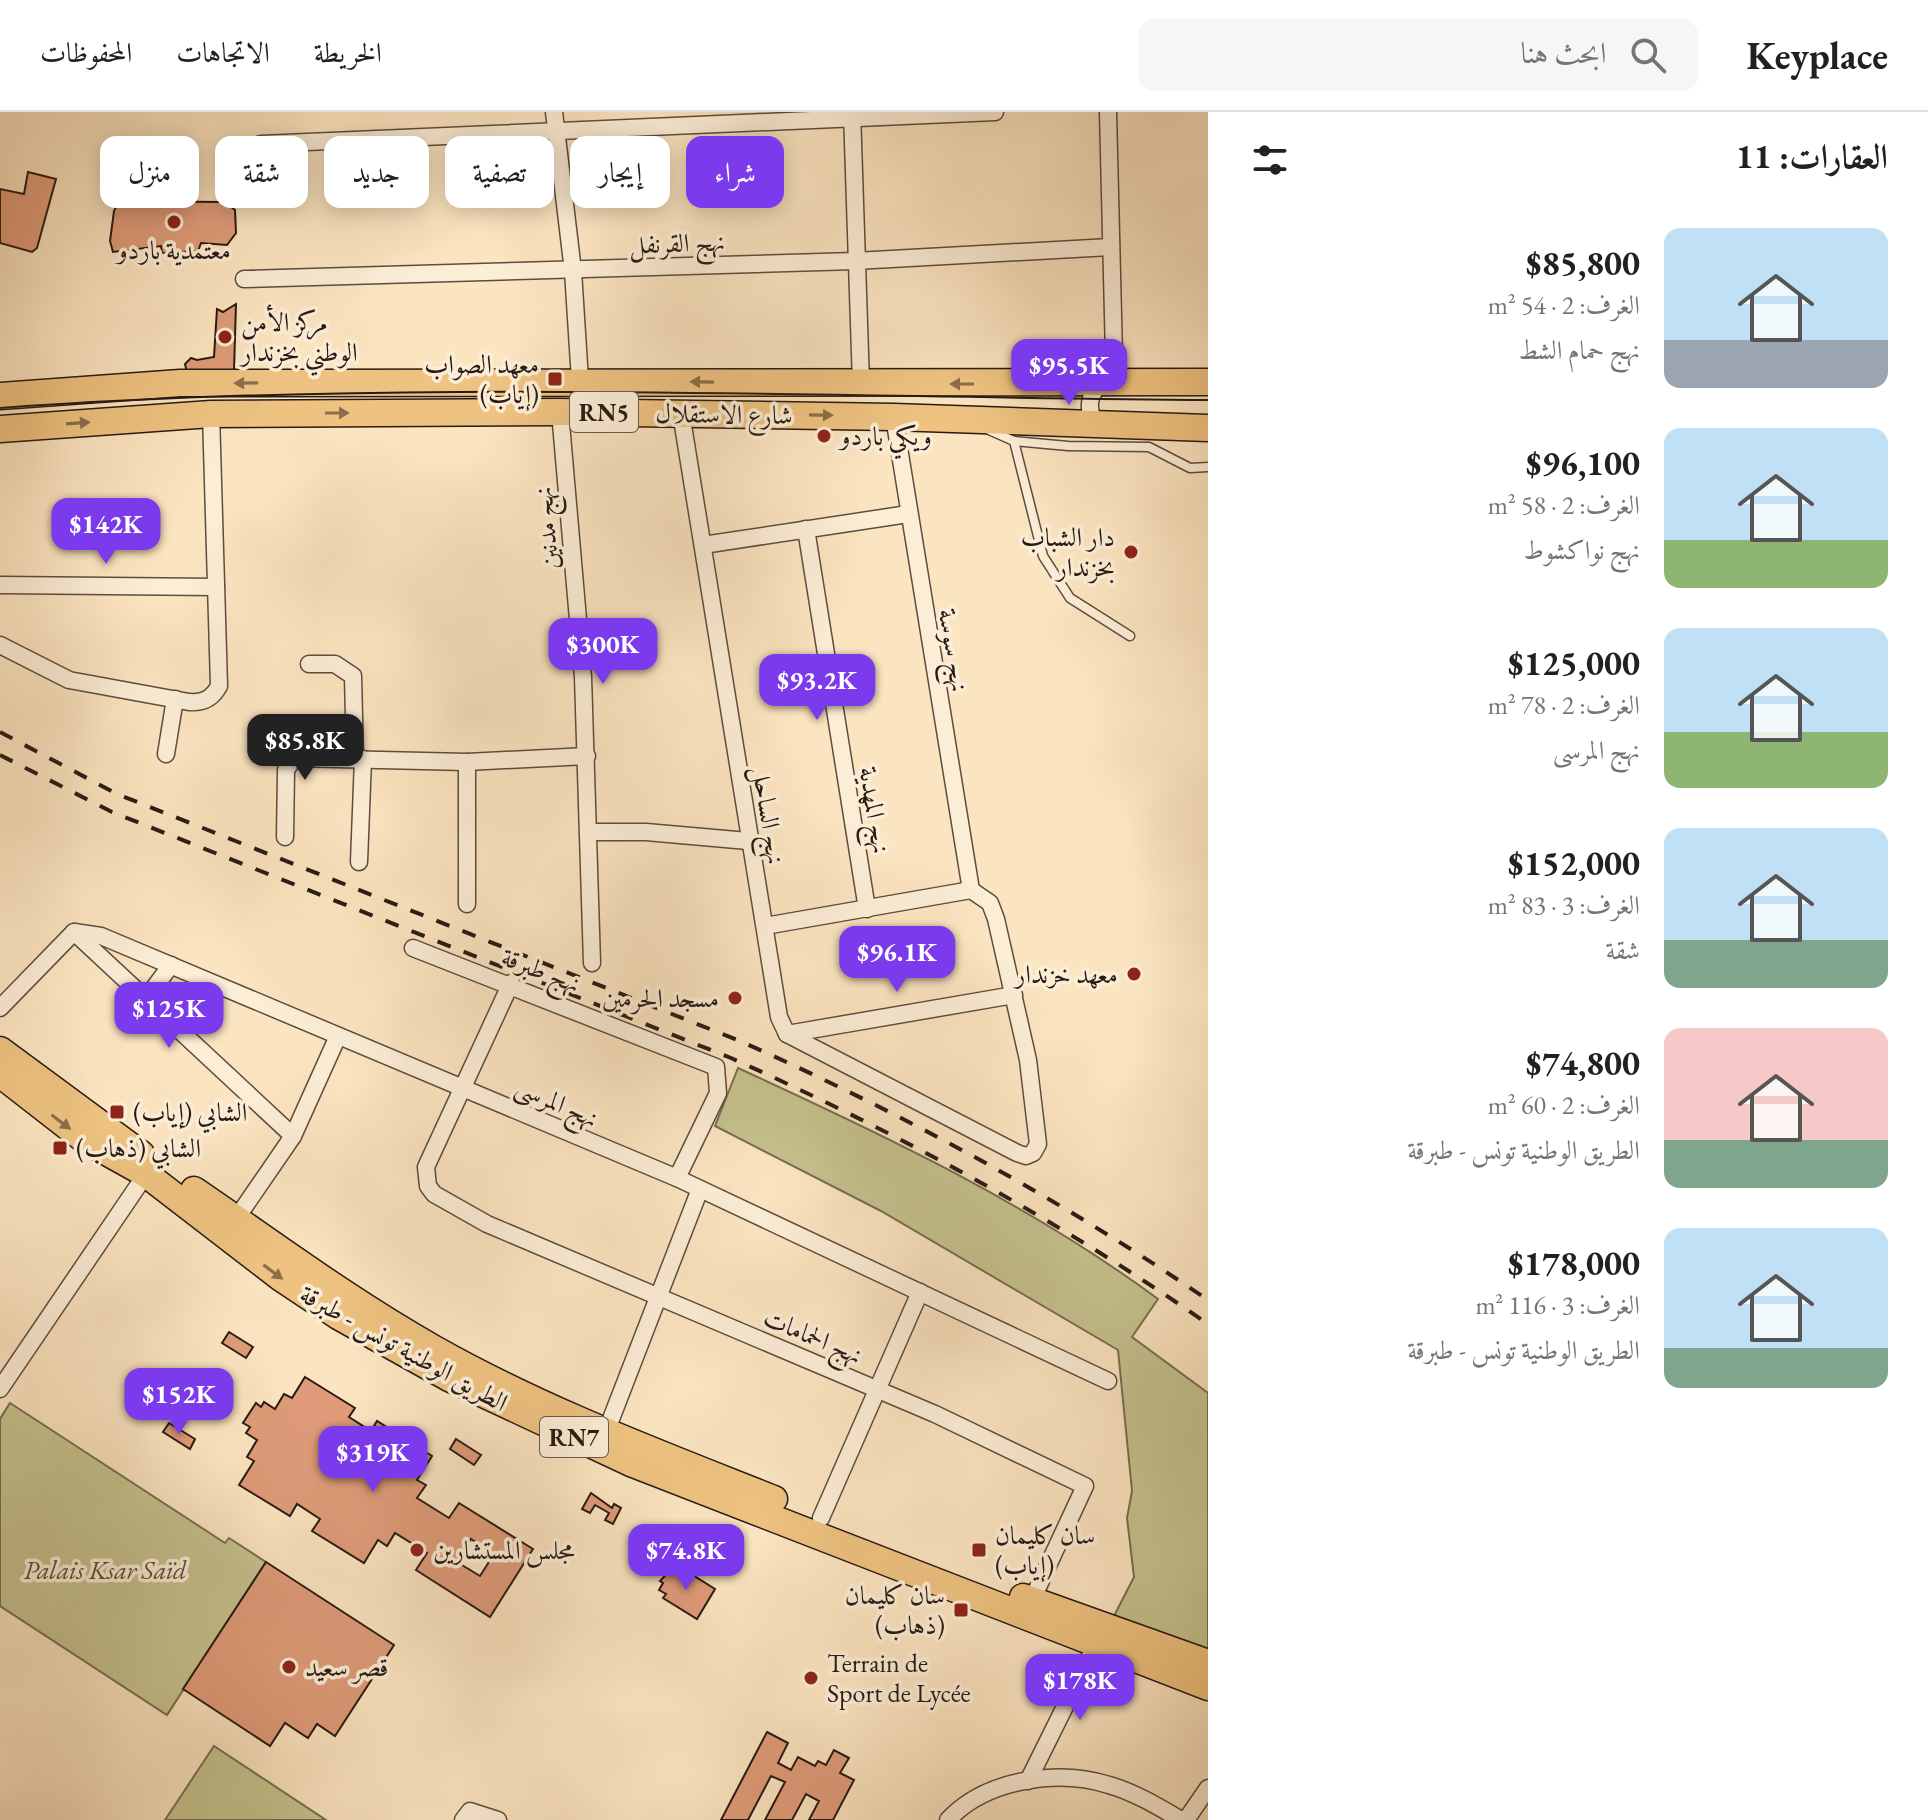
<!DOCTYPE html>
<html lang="ar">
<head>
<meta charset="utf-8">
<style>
  body { margin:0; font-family:"EB Garamond",Amiri,serif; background:#f6f6f6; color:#202124; direction:rtl; height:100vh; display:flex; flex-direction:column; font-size:30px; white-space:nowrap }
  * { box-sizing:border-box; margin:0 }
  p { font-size:26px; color:#757577 }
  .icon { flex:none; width:44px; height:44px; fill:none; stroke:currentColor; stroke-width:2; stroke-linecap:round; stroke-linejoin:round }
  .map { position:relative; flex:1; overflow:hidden; direction:ltr }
  .sheet { display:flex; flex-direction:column; background:#fff; width:720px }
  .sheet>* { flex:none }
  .guide { position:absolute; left:24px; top:24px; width:760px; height:72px; direction:rtl; display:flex; gap:16px }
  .price { position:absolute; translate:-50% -68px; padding:0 18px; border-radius:16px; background:#7c3aed; color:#fff; font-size:26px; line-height:52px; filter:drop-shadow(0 2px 4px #0008) }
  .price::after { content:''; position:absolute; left:50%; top:48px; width:24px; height:18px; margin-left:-12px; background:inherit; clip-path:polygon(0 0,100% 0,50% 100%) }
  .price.current { background:#222; color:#fff }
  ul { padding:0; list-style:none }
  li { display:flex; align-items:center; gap:24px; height:200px; padding:0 40px }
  li span { display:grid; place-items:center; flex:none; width:224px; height:160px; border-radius:16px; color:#555 }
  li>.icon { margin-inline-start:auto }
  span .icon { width:96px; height:96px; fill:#fffc; stroke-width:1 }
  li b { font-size:34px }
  h2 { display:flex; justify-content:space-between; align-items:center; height:96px; padding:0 40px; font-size:34px }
  .chip { padding:0 28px; border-radius:16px; background:#fff; box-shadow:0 4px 20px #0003; font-size:28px; line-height:72px }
  .chip.current { background:#7c3aed; color:#fff }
  header { display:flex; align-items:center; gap:48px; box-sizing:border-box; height:112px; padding:0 40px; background:#fff; border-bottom:2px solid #e0e0e0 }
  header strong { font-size:38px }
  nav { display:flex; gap:44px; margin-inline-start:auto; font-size:28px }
  .search { width:560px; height:72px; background:#f6f6f6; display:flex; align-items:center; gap:20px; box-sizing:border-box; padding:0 28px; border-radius:16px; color:#757577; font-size:30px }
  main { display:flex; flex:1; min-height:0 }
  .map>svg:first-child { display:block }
  .green { fill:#c5c28e; stroke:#766e51; stroke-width:2 }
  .building { fill:#df9b79; stroke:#281a14; stroke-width:2; fill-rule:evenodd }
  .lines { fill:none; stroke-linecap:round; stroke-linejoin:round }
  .service-casing { stroke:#5d4c3f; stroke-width:11 }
  .minor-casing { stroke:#5d4c3f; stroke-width:19 }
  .primary-casing { stroke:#281a14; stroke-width:29 }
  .service { stroke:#fcedd6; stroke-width:8 }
  .minor { stroke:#fcedd6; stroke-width:16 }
  .primary { stroke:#eec280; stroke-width:26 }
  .tram { stroke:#281a14; stroke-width:2 }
  .rail { stroke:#281a14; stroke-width:4; stroke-dasharray:14 14; stroke-linecap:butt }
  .oneway { fill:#8b6e4a }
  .poi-dot { fill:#8f2418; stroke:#fcedd6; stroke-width:3 }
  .labels { text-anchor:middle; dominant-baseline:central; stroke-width:7; stroke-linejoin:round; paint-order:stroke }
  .shield { fill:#fcedd6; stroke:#68594e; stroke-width:2 }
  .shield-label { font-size:24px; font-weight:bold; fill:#281a14 }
  .street-label { font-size:26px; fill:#281a14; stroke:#fcedd6 }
  .poi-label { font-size:26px; fill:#281a14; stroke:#fcedd6; text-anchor:start }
  .park-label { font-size:26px; font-style:italic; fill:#574c39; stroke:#fcedd6 }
</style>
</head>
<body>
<header>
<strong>Keyplace</strong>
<div class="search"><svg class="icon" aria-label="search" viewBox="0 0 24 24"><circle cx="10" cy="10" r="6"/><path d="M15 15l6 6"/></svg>ابحث هنا</div>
<nav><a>الخريطة</a><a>الاتجاهات</a><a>المحفوظات</a></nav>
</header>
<main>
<section class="sheet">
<h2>العقارات: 11<svg class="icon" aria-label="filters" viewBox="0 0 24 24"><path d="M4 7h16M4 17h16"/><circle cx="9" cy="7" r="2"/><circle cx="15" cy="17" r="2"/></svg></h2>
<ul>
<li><span style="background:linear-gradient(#bfe0f5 70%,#9aa5b1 0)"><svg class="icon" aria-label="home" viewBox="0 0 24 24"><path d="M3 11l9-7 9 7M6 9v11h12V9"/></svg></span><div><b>$85,800</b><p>الغرف: 2 · 54 m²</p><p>نهج حمام الشط</p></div></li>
<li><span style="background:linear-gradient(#bfe0f5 70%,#8fb573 0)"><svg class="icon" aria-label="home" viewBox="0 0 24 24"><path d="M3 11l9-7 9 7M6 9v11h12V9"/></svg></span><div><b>$96,100</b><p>الغرف: 2 · 58 m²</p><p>نهج نواكشوط</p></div></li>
<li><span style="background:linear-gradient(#bfe0f5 65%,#8fb573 0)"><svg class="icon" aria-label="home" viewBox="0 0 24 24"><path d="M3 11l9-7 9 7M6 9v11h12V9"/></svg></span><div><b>$125,000</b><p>الغرف: 2 · 78 m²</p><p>نهج المرسى</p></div></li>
<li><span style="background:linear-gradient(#bfe0f5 70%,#7fa58c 0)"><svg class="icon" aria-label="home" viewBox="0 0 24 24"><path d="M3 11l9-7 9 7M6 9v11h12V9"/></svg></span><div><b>$152,000</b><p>الغرف: 3 · 83 m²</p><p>شقة</p></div></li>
<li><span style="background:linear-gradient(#f6c9c9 70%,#7fa58c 0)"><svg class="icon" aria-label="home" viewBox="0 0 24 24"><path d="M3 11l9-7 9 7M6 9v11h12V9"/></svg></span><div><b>$74,800</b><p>الغرف: 2 · 60 m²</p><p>الطريق الوطنية تونس - طبرقة</p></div></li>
<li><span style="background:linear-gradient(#bfe0f5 75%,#7fa58c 0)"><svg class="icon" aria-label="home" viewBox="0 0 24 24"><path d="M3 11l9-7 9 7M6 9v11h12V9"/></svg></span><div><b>$178,000</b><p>الغرف: 3 · 116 m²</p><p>الطريق الوطنية تونس - طبرقة</p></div></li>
</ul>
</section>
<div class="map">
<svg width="1208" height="1708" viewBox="0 0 1208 1708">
  <rect width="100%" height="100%" fill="#fbe4c0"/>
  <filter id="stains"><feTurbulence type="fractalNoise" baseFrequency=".0025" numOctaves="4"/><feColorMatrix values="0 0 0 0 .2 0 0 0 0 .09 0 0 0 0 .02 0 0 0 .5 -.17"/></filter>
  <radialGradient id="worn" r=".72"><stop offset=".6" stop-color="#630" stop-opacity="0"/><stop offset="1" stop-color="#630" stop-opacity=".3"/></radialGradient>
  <g class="green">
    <path d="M738,956C884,1023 1028,1091 1158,1187L1132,1225L1208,1281V1543L1113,1506L1134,1465L1127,1406L1132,1379L1118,1238L881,1099L715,1014Z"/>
    <polygon points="10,1291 225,1431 229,1426 266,1450 167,1603 0,1494 0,1307"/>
    <polygon points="214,1634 326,1708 165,1708"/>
  </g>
  <g class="building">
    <polygon points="28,60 56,67 37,136 32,140 0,131 0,77 24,82"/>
    <polygon points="228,77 230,94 235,98 236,121 227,133 201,131 198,139 162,141 161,134 113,140 110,129 114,99 119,89 220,90 221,79"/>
    <polygon points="236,192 234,259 187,261 185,252 191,246 197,248 214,245 217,197 223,200"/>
    <polygon points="229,1220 253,1235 246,1246 222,1231"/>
    <path d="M305,1265L355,1296L349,1305L371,1319L377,1309L432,1344L417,1368L426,1373L417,1386L449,1406L459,1391L533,1437L490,1505L416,1458L427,1441L395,1421L387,1434L378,1428L364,1451L312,1419L320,1407L297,1392L290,1404L239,1373L254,1349L247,1345L257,1328L246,1321L250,1315L243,1311L256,1291L261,1295L264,1290L275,1297L284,1282L292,1286ZM471,1427L494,1442L480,1464L457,1450Z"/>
    <polygon points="169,1311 195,1327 190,1337 163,1320"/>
    <polygon points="456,1327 481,1343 474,1353 450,1337"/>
    <polygon points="591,1381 612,1396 614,1392 621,1396 613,1412 605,1408 609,1401 595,1393 590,1401 582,1397"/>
    <polygon points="266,1450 394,1533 335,1624 317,1612 308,1626 285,1611 270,1634 183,1577"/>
    <polygon points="672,1456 681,1461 683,1457 715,1477 697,1507 663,1486 666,1482 659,1478 663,1471 660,1469"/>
    <polygon points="767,1620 788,1631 778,1651 791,1658 798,1645 815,1654 818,1649 826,1653 834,1638 849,1646 840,1661 854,1668 833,1708 809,1708 819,1689 806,1682 792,1708 765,1708 785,1670 771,1664 748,1708 721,1708"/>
  </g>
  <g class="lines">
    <defs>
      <g id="service">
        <polyline points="989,318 1014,329 1068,334 1149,335 1190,356 1208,355"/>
        <polyline points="1014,329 1043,444 1070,486 1130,524"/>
      </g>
      <g id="minor">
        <polyline points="554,0 573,159 580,268"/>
        <polyline points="852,0 861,272"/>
        <polyline points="261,32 995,0"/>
        <polyline points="244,167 855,149 1110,135"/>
        <polyline points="560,300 583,565 592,851"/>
        <polyline points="681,301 779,905 787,922"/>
        <polyline points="894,305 971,778"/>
        <path d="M1104,314L1093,307C1080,278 1111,270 1114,244L1108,0"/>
        <polyline points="806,417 867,797"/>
        <polyline points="703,433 908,402"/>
        <polyline points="0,473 216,475"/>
        <path d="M0,533L69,568L189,590C203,591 212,587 219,574L211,302"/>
        <polyline points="309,552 335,552 353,564 355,646"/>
        <polyline points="166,642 175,587"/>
        <polyline points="467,650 467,792"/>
        <polyline points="590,720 646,720 748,729"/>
        <polyline points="285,725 286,658 294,646 467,650 587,644"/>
        <polyline points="359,750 363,647"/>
        <polyline points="765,814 971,778 990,791 996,807 1028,948 1038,1032 1033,1041 1026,1044 1017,1041 787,922"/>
        <polyline points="74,820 293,1024"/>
        <polyline points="413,836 716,955 718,981 677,1066"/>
        <polyline points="511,871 426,1055 428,1074 434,1082 487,1112 935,1302 1085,1374 1032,1488"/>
        <polyline points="145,888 171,853"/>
        <polyline points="0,896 74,820 101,824 677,1066 1108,1269"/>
        <polyline points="787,922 1014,883"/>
        <polyline points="236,1107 293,1024 338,924"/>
        <polyline points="0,1277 146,1062"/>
        <polyline points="606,1320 700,1077"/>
        <polyline points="821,1406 920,1180"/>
        <polyline points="1028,1669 1096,1532"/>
        <polyline points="463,1708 470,1699 498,1708"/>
        <path d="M948,1708C986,1667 1058,1657 1109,1673C1134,1680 1159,1695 1181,1708"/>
        <polyline points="1186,1708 1208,1676"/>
      </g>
      <g id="primary">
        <polyline points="0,284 180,271 1208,270"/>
        <polyline points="0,317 211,302 560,300 894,305 1208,316"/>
        <polyline points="0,938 141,1042"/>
        <polyline points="0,962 85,1028 146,1062 281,1166 338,1204 449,1266 633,1352 1208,1575"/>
        <path d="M194,1078C272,1131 348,1188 431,1235C540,1297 658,1341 774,1387"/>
        <polyline points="1023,1485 1208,1551"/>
      </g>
    </defs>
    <use href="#service" class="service-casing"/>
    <use href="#minor" class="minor-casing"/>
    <use href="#primary" class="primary-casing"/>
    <use href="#service" class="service"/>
    <use href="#minor" class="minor"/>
    <use href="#primary" class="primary"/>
    <path class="tram" d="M0,296C402,267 806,285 1208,288"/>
    <g class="rail">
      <path d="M0,620L117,682L740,929C904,1002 1060,1087 1208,1188"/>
      <path d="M0,643L112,700L731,946C898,1021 1057,1107 1208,1212"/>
    </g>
  </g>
  <defs><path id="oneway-solid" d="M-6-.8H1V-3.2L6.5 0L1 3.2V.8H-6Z" transform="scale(2)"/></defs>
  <g class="oneway">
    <use href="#oneway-solid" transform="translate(702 270) rotate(-179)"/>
    <use href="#oneway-solid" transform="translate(246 271) rotate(179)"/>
    <use href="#oneway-solid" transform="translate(962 272) rotate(180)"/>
    <use href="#oneway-solid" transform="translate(337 301)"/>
    <use href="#oneway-solid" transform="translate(821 303) rotate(1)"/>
    <use href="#oneway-solid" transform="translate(78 311) rotate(-4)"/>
    <use href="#oneway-solid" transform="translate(61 1010) rotate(37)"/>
    <use href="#oneway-solid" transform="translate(273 1160) rotate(37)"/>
  </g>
  <g class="poi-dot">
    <circle cx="174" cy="110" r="8"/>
    <circle cx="225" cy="225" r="8"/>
    <rect x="547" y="259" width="16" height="16" rx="4"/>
    <circle cx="824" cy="324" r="8"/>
    <circle cx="1131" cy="440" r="8"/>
    <circle cx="1134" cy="862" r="8"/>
    <circle cx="735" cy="886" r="8"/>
    <rect x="109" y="992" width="16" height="16" rx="4"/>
    <rect x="52" y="1028" width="16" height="16" rx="4"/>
    <circle cx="417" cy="1438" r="8"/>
    <rect x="971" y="1430" width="16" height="16" rx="4"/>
    <rect x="953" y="1490" width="16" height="16" rx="4"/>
    <circle cx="289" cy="1555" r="8"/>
    <circle cx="811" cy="1566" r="8"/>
  </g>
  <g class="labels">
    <g class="shield">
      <rect x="570" y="280" width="68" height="40" rx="6"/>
      <rect x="540" y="1305" width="68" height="40" rx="6"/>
    </g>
    <g class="shield-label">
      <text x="604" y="300">RN5</text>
      <text x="574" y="1325">RN7</text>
    </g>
    <g class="street-label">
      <text transform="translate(677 131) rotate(-2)">نهج القرنفل</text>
      <text transform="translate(724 302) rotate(1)">شارع الاستقلال</text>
      <text transform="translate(546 416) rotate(-95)">نهج مدنين</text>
      <text transform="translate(954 538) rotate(81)">نهج سوسة</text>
      <text transform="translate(875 698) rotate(81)">نهج المهدية</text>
      <text transform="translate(769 703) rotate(81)">نهج الساحل</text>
      <text transform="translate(541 858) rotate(21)">نهج طبرقة</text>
      <text transform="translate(557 990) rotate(24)">نهج المرسى</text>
      <text transform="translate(813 1224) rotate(23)">نهج الحمامات</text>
      <text transform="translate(404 1236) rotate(29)">الطريق الوطنية تونس - طبرقة</text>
    </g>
    <g class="poi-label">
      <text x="174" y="138" text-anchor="middle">معتمدية باردو</text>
      <text x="241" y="210">مركز الأمن<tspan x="241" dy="30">الوطني بخزندار</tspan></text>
      <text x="539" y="252" text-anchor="end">معهد الصواب<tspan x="539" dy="30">(إياب)</tspan></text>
      <text x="840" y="324">ويكي باردو</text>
      <text x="1115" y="425" text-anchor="end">دار الشباب<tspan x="1115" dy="30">بخزندار</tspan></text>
      <text x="1118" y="862" text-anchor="end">معهد خزندار</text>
      <text x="719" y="886" text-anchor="end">مسجد الحرمين</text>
      <text x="133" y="1000">الشابي (إياب)</text>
      <text x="76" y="1036">الشابي (ذهاب)</text>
      <text x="995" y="1423">سان كليمان<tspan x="995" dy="30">(إياب)</tspan></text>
      <text x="433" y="1438">مجلس المستشارين</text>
      <text x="945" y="1483" text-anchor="end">سان كليمان<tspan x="945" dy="30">(ذهاب)</tspan></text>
      <text x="827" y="1551">Terrain de<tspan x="827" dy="30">Sport de Lycée</tspan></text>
      <text x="305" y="1555">قصر سعيد</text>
    </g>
    <g class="park-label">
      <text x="105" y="1458">Palais Ksar Saïd</text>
    </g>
  </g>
  <rect width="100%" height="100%" filter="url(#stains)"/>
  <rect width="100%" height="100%" fill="url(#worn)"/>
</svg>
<b class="price" style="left:1069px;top:295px">$95.5K</b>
<b class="price" style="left:106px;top:454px">$142K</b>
<b class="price" style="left:603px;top:574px">$300K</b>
<b class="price" style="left:817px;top:610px">$93.2K</b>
<b class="price current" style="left:305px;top:670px">$85.8K</b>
<b class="price" style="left:897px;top:882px">$96.1K</b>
<b class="price" style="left:169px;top:938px">$125K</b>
<b class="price" style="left:179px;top:1324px">$152K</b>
<b class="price" style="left:373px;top:1382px">$319K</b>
<b class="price" style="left:686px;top:1480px">$74.8K</b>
<b class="price" style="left:1080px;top:1610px">$178K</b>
<div class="guide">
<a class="chip current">شراء</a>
<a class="chip">إيجار</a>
<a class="chip">تصفية</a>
<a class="chip">جديد</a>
<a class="chip">شقة</a>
<a class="chip">منزل</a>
</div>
</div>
</main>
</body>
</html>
